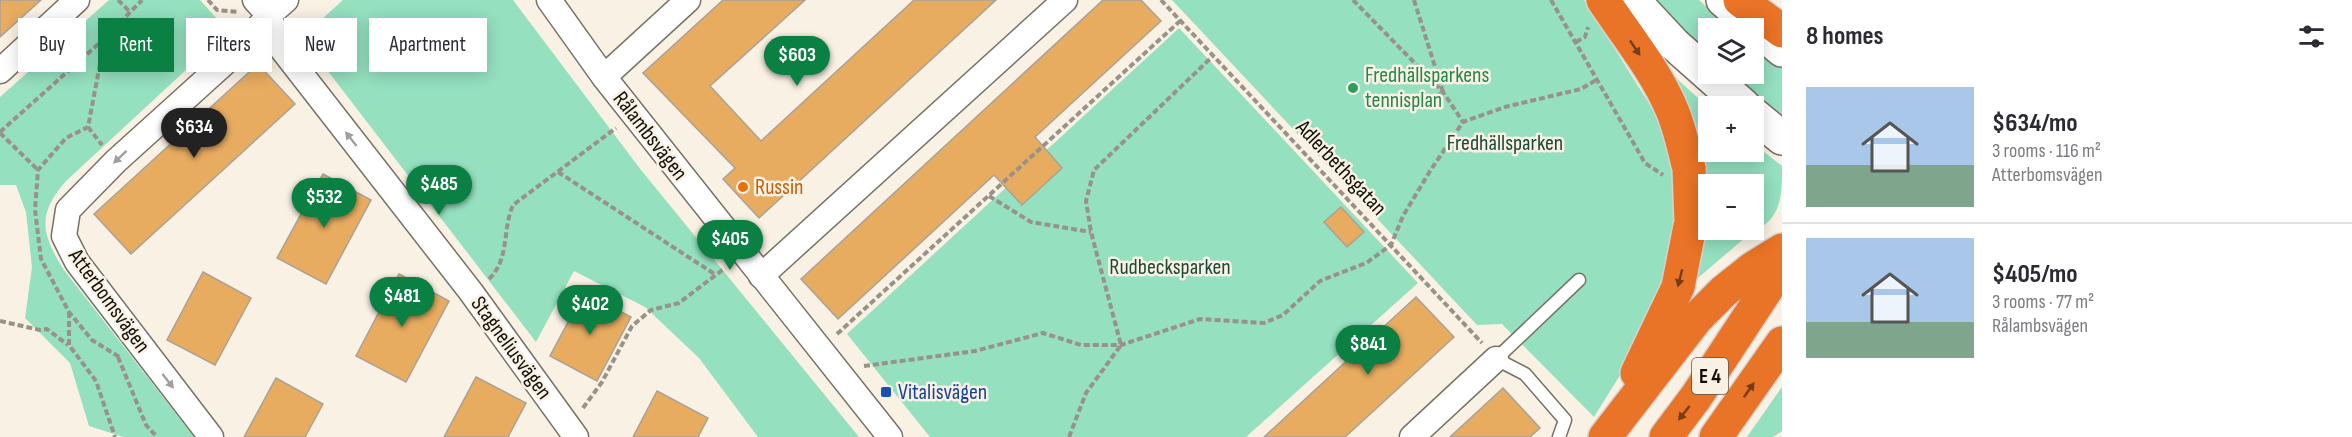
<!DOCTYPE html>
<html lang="en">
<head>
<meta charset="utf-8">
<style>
  body { margin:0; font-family:"Sofia Sans Condensed",sans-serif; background:#f2f2f3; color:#2b2b33; height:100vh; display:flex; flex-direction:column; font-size:22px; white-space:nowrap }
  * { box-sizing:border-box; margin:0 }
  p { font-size:20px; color:#7c7c81 }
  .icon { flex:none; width:33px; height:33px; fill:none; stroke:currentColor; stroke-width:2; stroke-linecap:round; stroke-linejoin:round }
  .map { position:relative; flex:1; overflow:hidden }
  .side { display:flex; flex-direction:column; background:#fff; width:570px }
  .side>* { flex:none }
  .banner { position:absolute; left:18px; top:18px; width:570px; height:54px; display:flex; gap:12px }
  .buttons { position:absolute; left:1698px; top:18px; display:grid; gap:12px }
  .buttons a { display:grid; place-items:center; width:66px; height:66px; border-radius:0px; background:#fff; box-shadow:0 3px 15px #0003; font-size:30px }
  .price { position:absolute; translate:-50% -51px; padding:0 14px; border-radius:21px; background:#0b8043; color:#fff; font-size:20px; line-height:39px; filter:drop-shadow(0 2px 3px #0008) }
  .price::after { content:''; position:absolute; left:50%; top:36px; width:18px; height:14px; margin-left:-9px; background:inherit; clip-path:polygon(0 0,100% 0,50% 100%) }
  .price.selected { background:#222; color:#fff }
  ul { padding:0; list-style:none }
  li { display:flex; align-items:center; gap:18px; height:150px; padding:0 24px }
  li+li { border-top:2px solid #e1e1e2 }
  li span { display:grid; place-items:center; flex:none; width:168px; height:120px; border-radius:0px; color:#555 }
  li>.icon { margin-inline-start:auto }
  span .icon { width:72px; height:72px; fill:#fffc; stroke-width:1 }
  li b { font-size:26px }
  h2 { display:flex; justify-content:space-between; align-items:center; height:72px; padding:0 24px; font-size:26px }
  .chip { padding:0 21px; border-radius:0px; background:#fff; box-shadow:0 3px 15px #0003; font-size:21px; line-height:54px }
  .chip.selected { background:#0b8043; color:#fff }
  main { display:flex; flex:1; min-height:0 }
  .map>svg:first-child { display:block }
  .green { fill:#94e0bf }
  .building { fill:#e8ac61; stroke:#aaa196; stroke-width:1.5 }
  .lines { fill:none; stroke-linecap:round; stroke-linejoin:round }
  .service-casing { stroke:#787166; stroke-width:15 }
  .minor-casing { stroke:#787166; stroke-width:27 }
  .secondary-casing { stroke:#787166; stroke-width:36 }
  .motorway-casing { stroke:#d5d4d3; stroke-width:36 }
  .path { stroke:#989289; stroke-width:4; stroke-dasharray:6 3; stroke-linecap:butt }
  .service { stroke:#fff; stroke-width:12 }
  .minor { stroke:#fff; stroke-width:24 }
  .secondary { stroke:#fff; stroke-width:33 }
  .motorway { stroke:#e97326; stroke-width:33 }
  .motorway-bridge-casing { stroke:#d5d4d3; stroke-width:36; stroke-linecap:butt }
  .motorway-bridge { stroke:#e97326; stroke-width:33 }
  .oneway { fill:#733d18 }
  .oneway2 { fill:#a19f9e }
  .leisure-dot { fill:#2e9e5b; stroke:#f9f1e4; stroke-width:2 }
  .food-dot { fill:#e8710a; stroke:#f9f1e4; stroke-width:2 }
  .transit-dot { fill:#1a4fb4; stroke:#f9f1e4; stroke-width:2 }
  .labels { text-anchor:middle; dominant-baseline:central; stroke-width:5; stroke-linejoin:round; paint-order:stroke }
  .shield { fill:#f9f1e4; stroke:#58544d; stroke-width:1.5 }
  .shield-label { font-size:21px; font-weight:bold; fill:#13100c }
  .leisure-label { font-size:22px; fill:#27864d; stroke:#f9f1e4; text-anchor:start }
  .street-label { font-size:22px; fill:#13100c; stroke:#f9f1e4 }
  .park-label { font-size:22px; fill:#1c4937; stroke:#f9f1e4 }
  .food-label { font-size:22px; fill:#c56008; stroke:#f9f1e4; text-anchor:start }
  .transit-label { font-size:22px; fill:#164399; stroke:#f9f1e4; text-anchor:start }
</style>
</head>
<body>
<main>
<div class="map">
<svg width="1782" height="437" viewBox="0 0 1782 437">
  <rect width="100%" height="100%" fill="#f9f1e4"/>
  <g class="green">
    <path d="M109,0H200L228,31L66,181C37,214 41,234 64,270L194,437H124L89,426L70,363L25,318L32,267L26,212L16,185H0V97Z"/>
    <polygon points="343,0 513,0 641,170 859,437 758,437 699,358 645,307 574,271 536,342 314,53 310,39 312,28"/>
    <polygon points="1172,0 1584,0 1662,124 1675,165 1677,205 1663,294 1635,351 1594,417 1502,324 1477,325"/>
    <polygon points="1654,0 1699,0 1730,28 1708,28 1708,54"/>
    <polygon points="1179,28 1418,283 1246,437 930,437 847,334"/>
    <polygon points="1754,47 1782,68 1782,116 1730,74 1754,74"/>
    <path d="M1666,69L1708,107V152H1754V144L1782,166C1782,191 1782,213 1763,226L1754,223V184H1708V196L1705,194Z"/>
    <polygon points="1704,211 1708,213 1708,230 1735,230 1746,237 1693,282"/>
    <polygon points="1782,387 1782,431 1773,437 1747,437"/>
  </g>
  <g class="building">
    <polygon points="0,0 41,0 0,37"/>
    <polygon points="723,0 805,0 710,86 761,141 914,0 996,0 759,218 723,179 735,168 643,73"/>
    <polygon points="1103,0 1141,0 1161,21 1035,137 1062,168 1022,205 994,175 838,319 801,279"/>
    <polygon points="258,64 295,104 131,254 94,214"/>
    <polygon points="323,174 371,200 326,284 277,258"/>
    <polygon points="1341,207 1364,232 1347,247 1324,222"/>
    <polygon points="203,272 251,298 215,365 167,340"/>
    <polygon points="399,274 449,301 406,382 356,356"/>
    <polygon points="584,292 631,317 597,381 550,356"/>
    <polygon points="1416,297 1454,337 1391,395 1345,437 1264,437"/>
    <polygon points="476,377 526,403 508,437 444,437"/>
    <polygon points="276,378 323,404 305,437 244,437"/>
    <polygon points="1503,388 1540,428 1530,437 1450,437"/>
    <polygon points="657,391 708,418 698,437 633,437"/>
  </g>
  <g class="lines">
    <defs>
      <polyline id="service" points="1559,437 1565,420 1525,374 1496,359 1579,280"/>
      <g id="minor">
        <polyline points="255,0 269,15 281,48 471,292 576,437"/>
        <polyline points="549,0 604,77 890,437"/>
        <polyline points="0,71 77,0"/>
        <polyline points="604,77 688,0"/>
        <polyline points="761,276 1065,0"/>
        <polyline points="211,437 77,262 64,236 68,210 116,161 240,49 269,15 286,0"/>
        <polyline points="1412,437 1496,359"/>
      </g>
      <g id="secondary">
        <polyline points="1633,0 1674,44 1744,106"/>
        <polyline points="1723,0 1782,50"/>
        <polyline points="1754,115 1782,138"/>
      </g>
      <g id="motorway">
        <path d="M1603,0C1626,35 1656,71 1672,110C1680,129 1684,149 1689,169"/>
        <polyline points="1740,0 1782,31"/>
        <polyline points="1637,373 1678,287 1691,221"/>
        <polyline points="1605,437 1697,318 1724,291 1753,268 1782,250"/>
        <polyline points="1666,437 1696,397 1782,266"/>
        <polyline points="1716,437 1782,343"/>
      </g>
    </defs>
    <use href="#service" class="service-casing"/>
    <use href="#minor" class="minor-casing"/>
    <use href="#secondary" class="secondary-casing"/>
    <use href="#motorway" class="motorway-casing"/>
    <g class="path">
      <polyline points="118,0 130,12"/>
      <polyline points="208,0 217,10 238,12"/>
      <polyline points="1161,0 1482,343"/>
      <polyline points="1353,0 1443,92 1463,122"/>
      <polyline points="1414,0 1443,92 1421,107"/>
      <polyline points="1551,0 1645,163 1663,175"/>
      <polyline points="105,38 88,127 66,138 38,170 35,210 41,259 69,312 92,340 121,358"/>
      <polyline points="1576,42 1585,37 1588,27"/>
      <polyline points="88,127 102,145"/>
      <polyline points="0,132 105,38 142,0"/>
      <polyline points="0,133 38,170"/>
      <polyline points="558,172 716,275"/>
      <polyline points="989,196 1031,222 1091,232"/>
      <polyline points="1747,230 1757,235"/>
      <path d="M489,279C510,259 502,230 513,205L616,128"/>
      <polyline points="69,312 69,345 96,381 115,437"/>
      <polyline points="0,321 40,330 47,329 68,345"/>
      <polyline points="837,334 1180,21"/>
      <polyline points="118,357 146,425 157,437"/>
      <polyline points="864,366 975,351 1043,333 1081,345 1121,345 1200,319 1264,323 1283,315 1320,281 1366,263 1391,245 1403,216 1430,171 1463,122 1505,107 1581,89 1596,80"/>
      <polyline points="583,408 602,382 632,326 651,310 679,303 725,268"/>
      <polyline points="1069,437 1086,393 1121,345 1091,232 1086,201 1094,170 1213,56"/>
    </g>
    <use href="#service" class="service"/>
    <use href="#minor" class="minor"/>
    <use href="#secondary" class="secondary"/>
    <use href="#motorway" class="motorway"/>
    <defs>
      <polyline id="motorway-bridge" points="1689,169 1691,221"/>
    </defs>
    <use href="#motorway-bridge" class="motorway-bridge-casing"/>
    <use href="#motorway-bridge" class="motorway-bridge"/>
  </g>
  <defs><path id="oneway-solid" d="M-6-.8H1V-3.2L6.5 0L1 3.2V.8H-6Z" transform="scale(1.5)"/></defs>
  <g class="oneway">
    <use href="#oneway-solid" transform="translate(1635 48) rotate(56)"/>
    <use href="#oneway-solid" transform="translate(1680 278) rotate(104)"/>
    <use href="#oneway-solid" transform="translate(1749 390) rotate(-55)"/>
    <use href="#oneway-solid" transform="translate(1684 413) rotate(128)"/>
  </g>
  <g class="oneway2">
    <use href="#oneway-solid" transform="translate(351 139) rotate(-128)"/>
    <use href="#oneway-solid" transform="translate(120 157) rotate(137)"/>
    <use href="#oneway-solid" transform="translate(168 381) rotate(52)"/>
  </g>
  <circle class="leisure-dot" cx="1353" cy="88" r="6"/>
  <circle class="food-dot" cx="743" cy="187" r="6"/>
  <rect class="transit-dot" x="880" y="386" width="12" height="12" rx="3"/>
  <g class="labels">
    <rect class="shield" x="1692" y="358" width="36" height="36" rx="4.5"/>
    <g class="shield-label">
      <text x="1710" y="376">E 4</text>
    </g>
    <g class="leisure-label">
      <text x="1365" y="75">Fredhällsparkens<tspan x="1365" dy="25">tennisplan</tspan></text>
    </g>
    <g class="street-label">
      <text transform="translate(650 136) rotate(52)">Rålambsvägen</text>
      <text transform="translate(1341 168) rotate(47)">Adlerbethsgatan</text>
      <text transform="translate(109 301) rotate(54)">Atterbomsvägen</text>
      <text transform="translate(511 348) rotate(54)">Stagneliusvägen</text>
    </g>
    <g class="park-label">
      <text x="1505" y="143">Fredhällsparken</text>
      <text x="1170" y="267">Rudbecksparken</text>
    </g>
    <g class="food-label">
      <text x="755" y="187">Russin</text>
    </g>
    <g class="transit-label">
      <text x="898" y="392">Vitalisvägen</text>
    </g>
  </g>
</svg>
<div class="buttons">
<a><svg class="icon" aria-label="layers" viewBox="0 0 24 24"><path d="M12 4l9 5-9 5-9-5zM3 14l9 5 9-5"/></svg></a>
<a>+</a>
<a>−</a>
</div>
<b class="price" style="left:797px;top:87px">$603</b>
<b class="price selected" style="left:194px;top:159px">$634</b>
<b class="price" style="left:439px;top:216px">$485</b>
<b class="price" style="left:324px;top:229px">$532</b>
<b class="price" style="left:730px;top:271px">$405</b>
<b class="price" style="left:402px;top:328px">$481</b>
<b class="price" style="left:590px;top:336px">$402</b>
<b class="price" style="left:1368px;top:376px">$841</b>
<div class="banner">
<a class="chip">Buy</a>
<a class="chip selected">Rent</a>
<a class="chip">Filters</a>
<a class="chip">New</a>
<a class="chip">Apartment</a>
</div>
</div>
<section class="side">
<h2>8 homes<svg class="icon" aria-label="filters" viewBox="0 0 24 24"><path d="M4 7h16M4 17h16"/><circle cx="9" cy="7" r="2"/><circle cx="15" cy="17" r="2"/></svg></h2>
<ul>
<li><span style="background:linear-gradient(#a9c7e8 65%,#7fa58c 0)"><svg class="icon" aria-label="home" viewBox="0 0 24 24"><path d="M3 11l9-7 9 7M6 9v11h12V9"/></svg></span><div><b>$634/mo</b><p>3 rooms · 116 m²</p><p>Atterbomsvägen</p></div></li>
<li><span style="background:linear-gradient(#a9c7e8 70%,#7fa58c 0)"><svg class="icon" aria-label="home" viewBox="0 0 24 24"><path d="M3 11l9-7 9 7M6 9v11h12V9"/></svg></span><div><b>$405/mo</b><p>3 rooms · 77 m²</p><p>Rålambsvägen</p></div></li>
</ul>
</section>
</main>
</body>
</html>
